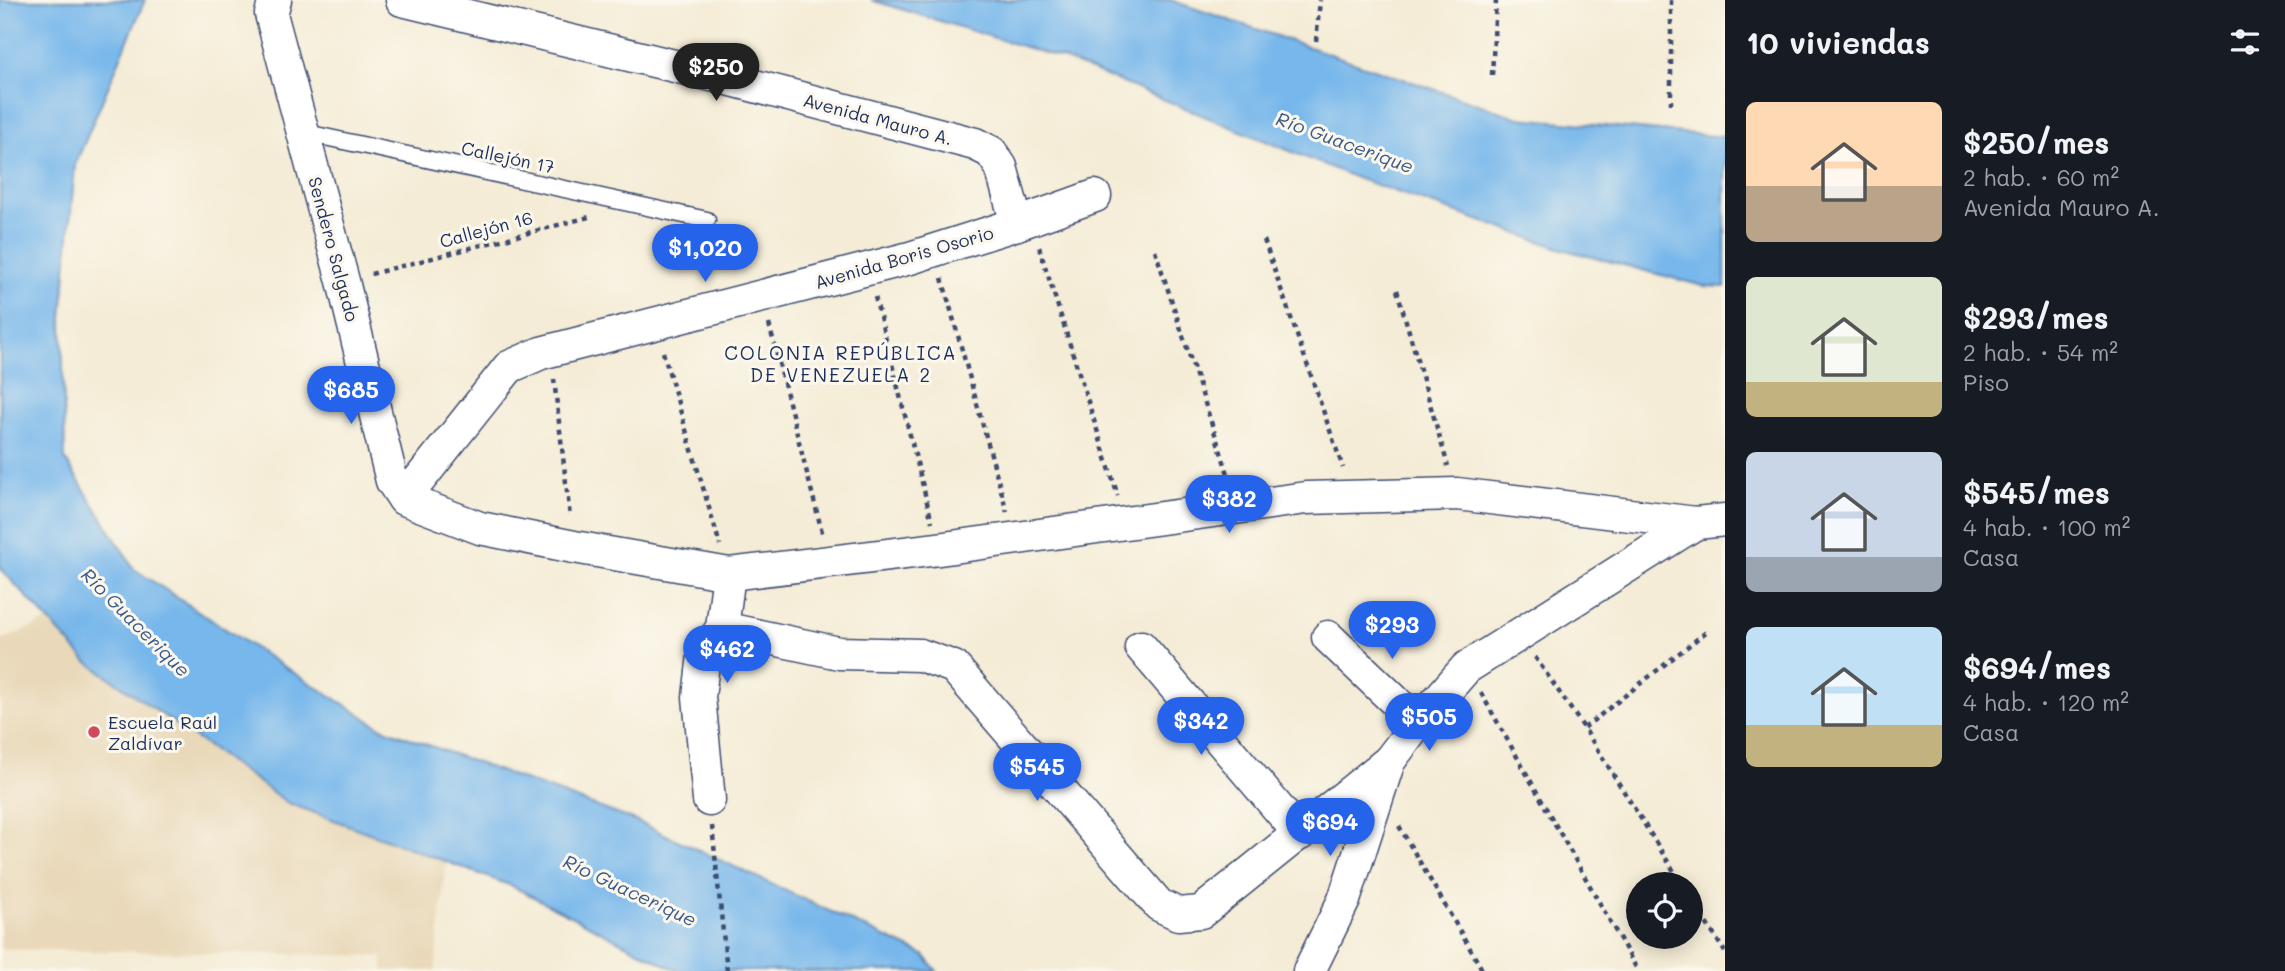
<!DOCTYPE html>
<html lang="es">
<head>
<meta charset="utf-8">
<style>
  body { margin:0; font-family:Mali,sans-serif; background:#242831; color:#f1f3f6; height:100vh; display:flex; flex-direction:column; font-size:26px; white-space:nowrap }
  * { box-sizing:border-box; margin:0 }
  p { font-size:23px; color:#9ea1a6 }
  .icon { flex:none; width:38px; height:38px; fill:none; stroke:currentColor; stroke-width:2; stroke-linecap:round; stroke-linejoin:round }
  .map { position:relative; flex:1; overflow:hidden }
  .details { display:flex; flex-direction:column; background:#171b24; width:560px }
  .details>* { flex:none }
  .buttons { position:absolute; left:1626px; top:872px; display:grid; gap:14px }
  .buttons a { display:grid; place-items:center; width:77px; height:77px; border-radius:50%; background:#171b24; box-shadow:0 4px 18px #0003; font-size:35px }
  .price { position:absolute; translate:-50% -60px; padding:0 16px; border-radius:24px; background:#2563eb; color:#fff; font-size:23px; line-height:46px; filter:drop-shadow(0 2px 4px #0008) }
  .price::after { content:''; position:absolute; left:50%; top:42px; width:21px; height:16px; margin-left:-10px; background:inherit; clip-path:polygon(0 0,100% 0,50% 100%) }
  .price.active { background:#222; color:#fff }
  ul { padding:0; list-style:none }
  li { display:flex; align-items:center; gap:21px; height:175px; padding:0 21px }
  li span { display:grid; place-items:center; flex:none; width:196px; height:140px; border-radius:10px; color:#555 }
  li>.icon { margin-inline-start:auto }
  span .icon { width:84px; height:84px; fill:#fffc; stroke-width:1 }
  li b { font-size:30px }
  h2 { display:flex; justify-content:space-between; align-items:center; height:84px; padding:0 21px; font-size:30px }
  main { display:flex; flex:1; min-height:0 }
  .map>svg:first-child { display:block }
  .built { fill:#e9d9ba }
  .water { fill:#77b7eb; stroke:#4973a4; stroke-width:2 }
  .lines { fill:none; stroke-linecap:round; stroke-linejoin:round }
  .lane-casing { stroke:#3c4b70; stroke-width:19 }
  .street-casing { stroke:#3c4b70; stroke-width:35 }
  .path { stroke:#3c4b70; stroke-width:4.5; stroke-dasharray:5 5; stroke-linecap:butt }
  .lane { stroke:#fff; stroke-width:16 }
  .street { stroke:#fff; stroke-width:32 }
  .poi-dot { fill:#d1495b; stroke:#fbf7ec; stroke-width:2.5 }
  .labels { text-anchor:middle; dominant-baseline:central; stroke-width:6; stroke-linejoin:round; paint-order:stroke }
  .street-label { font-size:18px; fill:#1b2f5e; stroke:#fbf7ec }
  .poi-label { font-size:18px; fill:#1b2f5e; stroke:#fbf7ec; text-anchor:start }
  .water-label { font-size:19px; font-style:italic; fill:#375888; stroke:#fbf7ec }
  .neighbourhood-label { font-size:19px; letter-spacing:2px; fill:#1b2f5e; stroke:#fbf7ec }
</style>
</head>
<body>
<main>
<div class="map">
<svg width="1725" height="971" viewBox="0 0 1725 971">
  <rect width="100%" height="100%" fill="#fbf7ec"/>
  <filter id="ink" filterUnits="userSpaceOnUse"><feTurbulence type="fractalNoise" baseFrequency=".0143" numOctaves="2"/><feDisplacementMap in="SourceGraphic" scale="14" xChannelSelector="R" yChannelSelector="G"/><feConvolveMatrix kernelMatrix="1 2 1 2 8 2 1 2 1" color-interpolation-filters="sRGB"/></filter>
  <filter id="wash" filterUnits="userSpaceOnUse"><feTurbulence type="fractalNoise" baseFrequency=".00686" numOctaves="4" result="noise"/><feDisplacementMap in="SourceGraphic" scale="28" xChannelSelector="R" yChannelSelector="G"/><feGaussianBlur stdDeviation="1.57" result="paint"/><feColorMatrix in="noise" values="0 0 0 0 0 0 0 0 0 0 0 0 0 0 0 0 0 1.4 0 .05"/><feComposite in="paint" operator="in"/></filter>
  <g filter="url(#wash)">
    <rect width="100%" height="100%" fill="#f4ecd6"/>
    <polygon class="built" points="49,620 87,661 288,803 446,862 435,971 383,971 383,956 0,949 0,641"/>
    <g class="water">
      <polygon points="0,0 145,0 75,165 62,319 65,459 134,569 256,649 382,728 636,821 924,955 937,971 678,971 512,886 288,803 86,661 0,568"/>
      <polygon points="871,0 1170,0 1519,118 1725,137 1725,287 1703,286 1562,249 1359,179 1064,59"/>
    </g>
  </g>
  <g filter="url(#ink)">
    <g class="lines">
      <defs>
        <polyline id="lane" points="302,132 707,220"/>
        <g id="street">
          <polyline points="275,0 271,14 343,281 392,481 404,499 480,528 574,547 729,574 938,549 1306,498 1457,494 1696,523 1725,520"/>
          <polyline points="402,0 728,79 975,144 991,152 1001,167 1017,224"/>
          <polyline points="404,499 509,367 541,353 910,258 1017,224 1095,196"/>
          <polyline points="722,628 839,653 920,655 954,667 1159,905 1178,914 1201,912 1389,761 1418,723 1466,668 1696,523"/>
          <polyline points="1328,637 1418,723"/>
          <polyline points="1141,647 1300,834"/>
          <polyline points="709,800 699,697 704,655 722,628 729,574"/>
          <polyline points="1309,971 1344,900 1389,761"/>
        </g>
      </defs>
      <use href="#lane" class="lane-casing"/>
      <use href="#street" class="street-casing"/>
      <g class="path">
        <polyline points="1671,0 1671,104"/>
        <polyline points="1316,41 1320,0"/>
        <polyline points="1492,75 1496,0"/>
        <polyline points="1264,240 1343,468"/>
        <polyline points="1039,247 1118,496"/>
        <polyline points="1155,250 1230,480"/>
        <polyline points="371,274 589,217"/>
        <polyline points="942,278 1007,512"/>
        <polyline points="1397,290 1448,466"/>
        <polyline points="875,297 932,522"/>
        <polyline points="769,324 823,536"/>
        <polyline points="663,352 720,545"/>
        <polyline points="554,379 570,517"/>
        <polyline points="1535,657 1584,728 1682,884"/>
        <polyline points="1481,693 1638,971"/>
        <polyline points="1584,728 1706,632"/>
        <polyline points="712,826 727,971"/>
        <polyline points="1399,826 1483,971"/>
        <polyline points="1690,898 1725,952"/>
      </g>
      <use href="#lane" class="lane"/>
      <use href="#street" class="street"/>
    </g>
  </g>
  <circle class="poi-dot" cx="94" cy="732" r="7"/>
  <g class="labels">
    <g class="street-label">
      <text transform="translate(878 119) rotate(15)">Avenida Mauro A.</text>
      <text transform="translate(508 157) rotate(12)">Callejón 17</text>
      <text transform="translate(486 229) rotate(-15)">Callejón 16</text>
      <text transform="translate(334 249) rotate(75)">Sendero Salgado</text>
      <text transform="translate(904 257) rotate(-16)">Avenida Boris Osorio</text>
    </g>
    <g class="poi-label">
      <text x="108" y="722">Escuela Raúl<tspan x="108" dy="21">Zaldívar</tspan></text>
    </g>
    <g class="water-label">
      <text transform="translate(1345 142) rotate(20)">Río Guacerique</text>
      <text transform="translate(136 622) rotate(45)">Río Guacerique</text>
      <text transform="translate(630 890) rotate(25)">Río Guacerique</text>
    </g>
    <g class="neighbourhood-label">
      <text x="841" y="352">COLONIA REPÚBLICA<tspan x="841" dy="22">DE VENEZUELA 2</tspan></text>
    </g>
  </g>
</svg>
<div class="buttons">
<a><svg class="icon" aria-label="locate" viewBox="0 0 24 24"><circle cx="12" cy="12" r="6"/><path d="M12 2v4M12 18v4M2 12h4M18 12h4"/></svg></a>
</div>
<b class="price active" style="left:716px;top:103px">$250</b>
<b class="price" style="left:705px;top:284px">$1,020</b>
<b class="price" style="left:351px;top:426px">$685</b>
<b class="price" style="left:1229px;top:535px">$382</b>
<b class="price" style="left:1392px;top:661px">$293</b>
<b class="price" style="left:727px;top:685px">$462</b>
<b class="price" style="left:1429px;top:753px">$505</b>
<b class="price" style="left:1201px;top:757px">$342</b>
<b class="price" style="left:1037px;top:803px">$545</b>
<b class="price" style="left:1330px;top:858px">$694</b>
</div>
<section class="details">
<h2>10 viviendas<svg class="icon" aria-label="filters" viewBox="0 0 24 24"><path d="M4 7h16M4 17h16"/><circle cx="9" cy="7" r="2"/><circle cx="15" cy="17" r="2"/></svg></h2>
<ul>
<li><span style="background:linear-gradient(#ffd9b3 60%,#b9a48a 0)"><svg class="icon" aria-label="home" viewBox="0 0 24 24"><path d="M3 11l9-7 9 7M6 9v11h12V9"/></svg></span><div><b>$250/mes</b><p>2 hab. · 60 m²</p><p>Avenida Mauro A.</p></div></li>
<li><span style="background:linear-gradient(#dfe7d0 75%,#c2b280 0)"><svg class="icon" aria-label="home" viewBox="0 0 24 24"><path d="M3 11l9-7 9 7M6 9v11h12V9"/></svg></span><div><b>$293/mes</b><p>2 hab. · 54 m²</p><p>Piso</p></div></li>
<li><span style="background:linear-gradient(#c9d6e8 75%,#9aa5b1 0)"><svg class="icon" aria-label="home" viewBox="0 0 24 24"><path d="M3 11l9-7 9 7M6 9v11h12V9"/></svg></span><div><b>$545/mes</b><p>4 hab. · 100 m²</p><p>Casa</p></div></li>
<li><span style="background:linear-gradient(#bfe0f5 70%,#c2b280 0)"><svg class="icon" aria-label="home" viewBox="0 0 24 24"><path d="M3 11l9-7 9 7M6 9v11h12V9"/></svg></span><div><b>$694/mes</b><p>4 hab. · 120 m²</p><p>Casa</p></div></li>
</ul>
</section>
</main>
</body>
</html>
